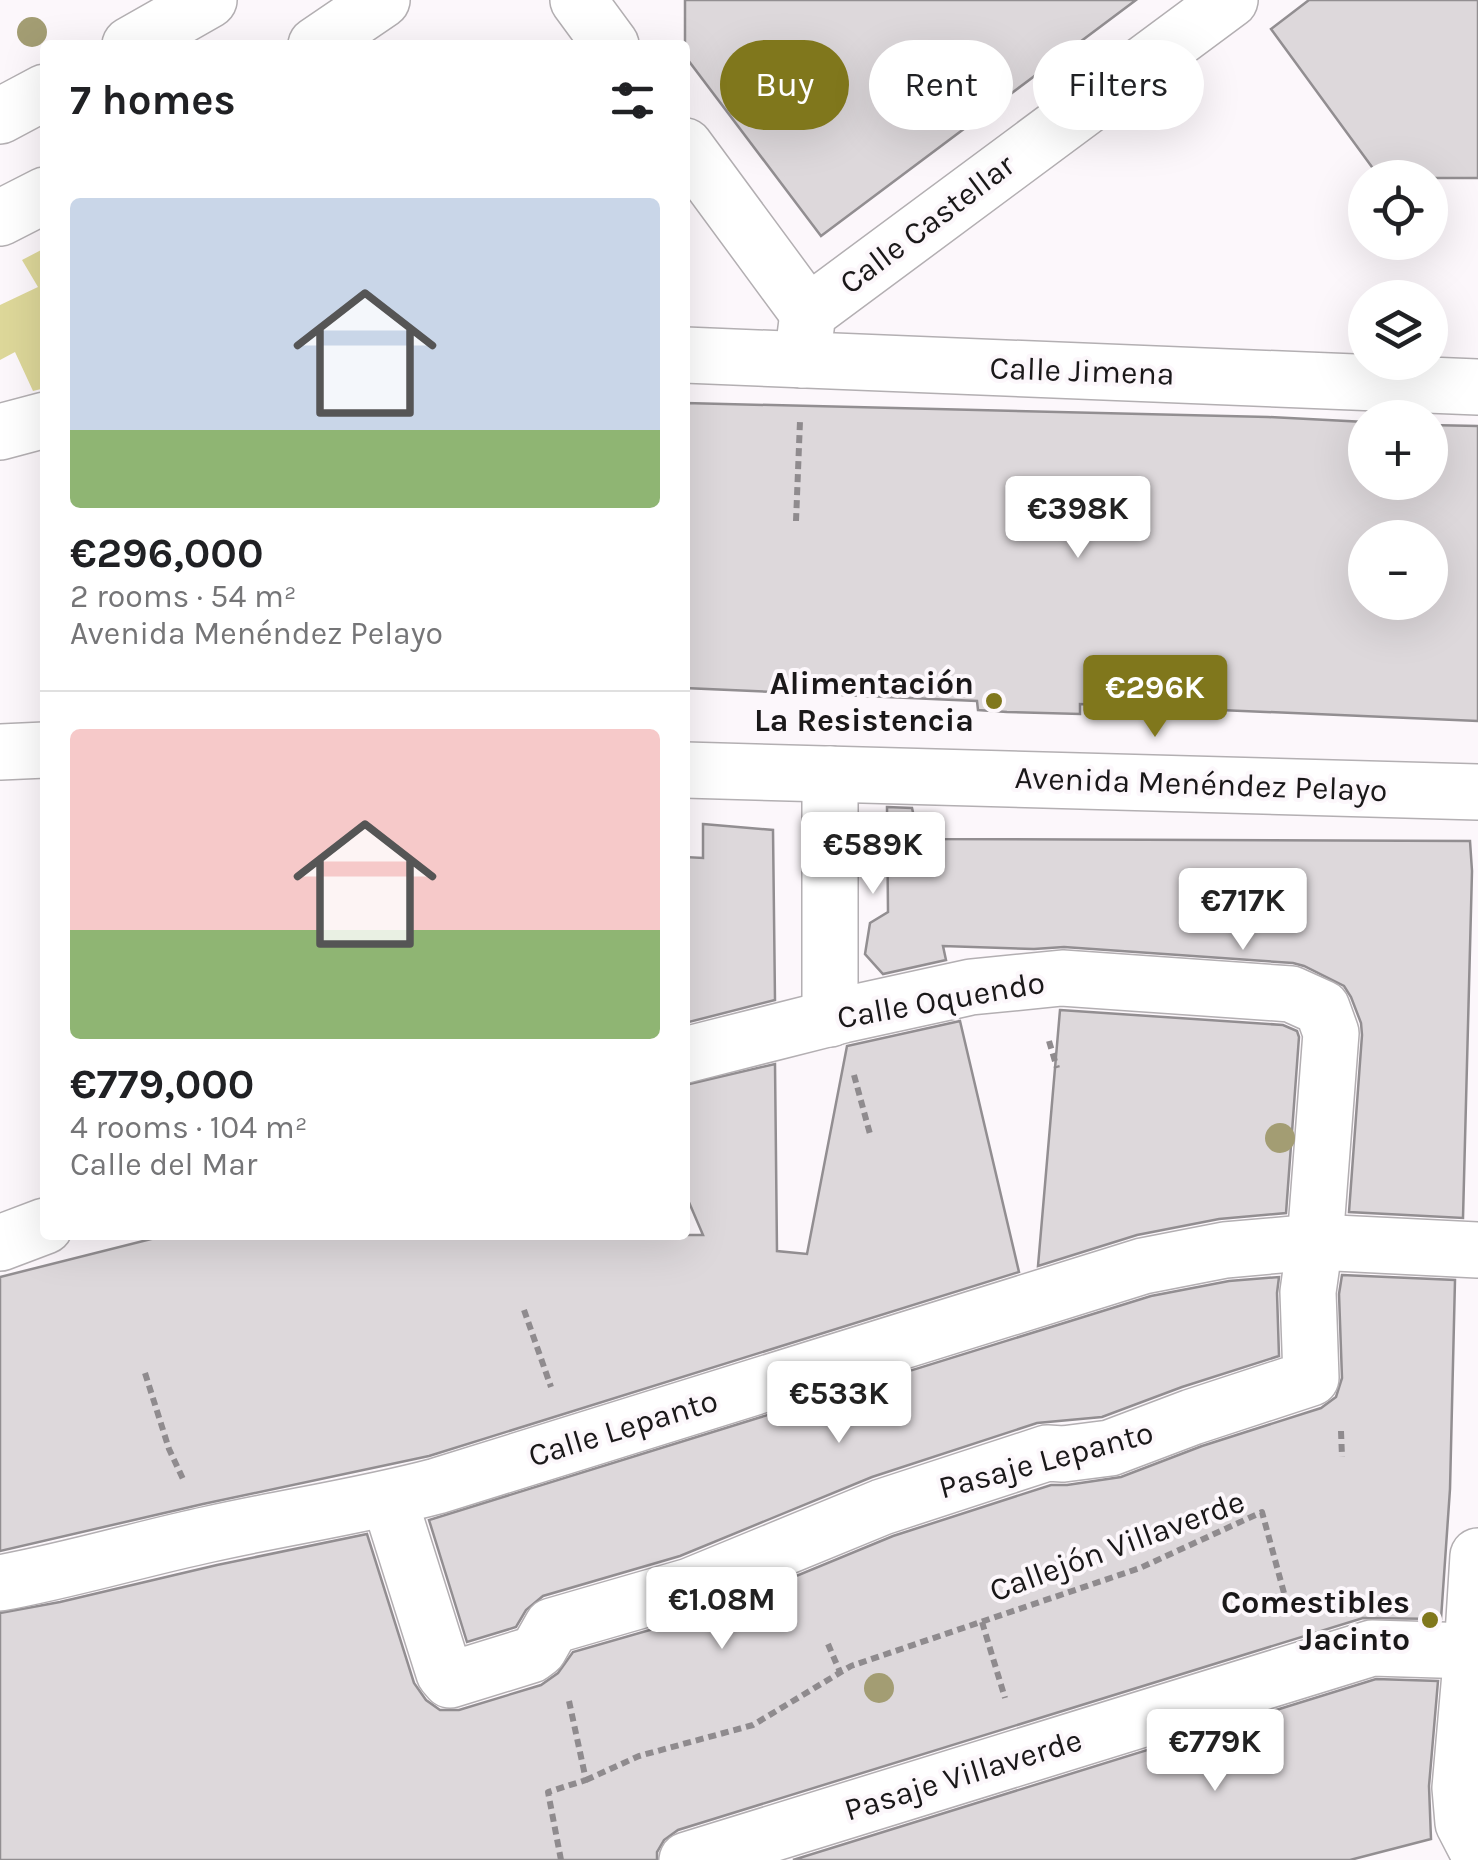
<!DOCTYPE html>
<html lang="en">
<head>
<meta charset="utf-8">
<style>
  body { margin:0; font-family:Karla,sans-serif; background:#f2f2f2; color:#202124; height:100vh; display:flex; flex-direction:column; font-size:38px; white-space:nowrap }
  * { box-sizing:border-box; margin:0 }
  p { font-size:32px; color:#757577 }
  .icon { flex:none; width:55px; height:55px; fill:none; stroke:currentColor; stroke-width:2; stroke-linecap:round; stroke-linejoin:round }
  .map { position:relative; flex:1; overflow:hidden }
  .drawer { position:absolute; left:40px; top:40px; width:650px; height:1200px; display:flex; flex-direction:column; background:#fff; border-radius:10px; box-shadow:0 10px 40px #0002 }
  .drawer>* { flex:none }
  .guide { position:absolute; left:720px; top:40px; width:608px; height:90px; display:flex; gap:20px }
  .buttons { position:absolute; left:1348px; top:160px; display:grid; gap:20px }
  .buttons a { display:grid; place-items:center; width:100px; height:100px; border-radius:50%; background:#fff; box-shadow:0 10px 40px #0002; font-size:50px }
  .price { position:absolute; translate:-50% -85px; padding:0 22px; border-radius:10px; background:#fff; color:#222; font-size:32px; line-height:65px; filter:drop-shadow(0 2px 5px #0008) }
  .price::after { content:''; position:absolute; left:50%; top:60px; width:30px; height:22px; margin-left:-15px; background:inherit; clip-path:polygon(0 0,100% 0,50% 100%) }
  .price.selected { background:#80771c; color:#fff }
  ul { padding:0; list-style:none }
  li { display:grid; align-content:center; gap:20px; height:530px; padding:0 30px }
  li+li { border-top:2px solid #e0e0e0 }
  li span { display:grid; place-items:center; height:310px; border-radius:10px; color:#555 }
  li>.icon { margin-inline-start:auto }
  span .icon { width:180px; height:180px; fill:#fffc; stroke-width:1 }
  li b { font-size:42px }
  h2 { display:flex; justify-content:space-between; align-items:center; height:120px; padding:0 30px; font-size:42px }
  .tag { padding:0 35px; border-radius:45px; background:#fff; box-shadow:0 10px 40px #0002; font-size:35px; line-height:90px }
  .tag.selected { background:#80771c; color:#fff }
  .map>svg:first-child { display:block }
  .green { fill:#ddd799 }
  .building { fill:#ddd8db; stroke:#928e91; stroke-width:2.5; fill-rule:evenodd }
  .lines { fill:none; stroke-linecap:round; stroke-linejoin:round }
  .minor-casing { stroke:#b3afb2; stroke-width:58 }
  .major-casing { stroke:#b3afb2; stroke-width:58 }
  .path { stroke:#8f8b8e; stroke-width:6; stroke-dasharray:8 5; stroke-linecap:butt }
  .minor { stroke:#fff; stroke-width:55 }
  .major { stroke:#fff; stroke-width:55 }
  .tree { fill:#a39d73 }
  .poi-dot { fill:#80771c; stroke:#fcf7fb; stroke-width:4 }
  .labels { text-anchor:middle; dominant-baseline:central; stroke-width:8; stroke-linejoin:round; paint-order:stroke }
  .street-label { font-size:32px; fill:#1a1819; stroke:#fcf7fb }
  .poi-label { font-size:32px; font-weight:bold; fill:#1a1819; stroke:#fcf7fb; text-anchor:end }
</style>
</head>
<body>
<div class="map">
<svg width="1478" height="1860" viewBox="0 0 1478 1860">
  <rect width="100%" height="100%" fill="#fcf7fb"/>
  <polygon class="green" points="45,248 45,388 33,391 15,352 0,360 0,305 38,287 22,260"/>
  <g class="building">
    <polygon points="685,0 1136,0 821,236 685,56"/>
    <polygon points="1309,0 1478,0 1478,178 1380,178 1271,29"/>
    <path d="M685,403L1268,417L1365,422V482H1430V425L1478,426V721L1080,704V714L1007,712L978,710L977,701L685,688ZM1365,538H1430V602H1365Z"/>
    <polygon points="887,807 912,808 919,839 1470,841 1472,871 1463,1218 1349,1212 1362,1035 1361,1023 1351,997 1344,986 1304,966 1293,963 1064,947 1034,949 943,946 946,960 883,974 865,954 870,923 888,912"/>
    <polygon points="703,824 773,830 775,1000 685,1023 685,857 703,858"/>
    <polygon points="1060,1010 1283,1025 1297,1031 1299,1037 1286,1213 1219,1219 1137,1235 1038,1266"/>
    <polygon points="960,1021 1019,1272 429,1456 203,1504 0,1551 0,1277 167,1235 703,1235 685,1193 685,1085 775,1064 777,1251 807,1254 847,1046"/>
    <polygon points="1342,1275 1455,1280 1450,1489 1441,1619 1363,1618 678,1830 664,1840 657,1852 657,1860 0,1860 0,1613 60,1602 217,1565 367,1534 414,1683 426,1700 440,1710 459,1710 541,1685 558,1673 573,1652 702,1615 893,1536 1051,1485 1067,1485 1121,1477 1202,1446 1321,1408 1336,1397 1342,1378 1339,1294"/>
    <polygon points="1279,1277 1277,1293 1279,1356 1182,1387 1102,1417 1037,1423 872,1477 680,1556 543,1596 526,1610 516,1627 467,1642 429,1520 1151,1296 1229,1281"/>
    <polygon points="1376,1679 1438,1681 1429,1786 1431,1839 1350,1860 793,1860"/>
  </g>
  <g class="lines">
    <defs>
      <g id="minor">
        <polyline points="578,0 611,45"/>
        <polyline points="685,146 808,313"/>
        <polyline points="685,355 1478,387"/>
        <polyline points="802,360 808,313 1230,0"/>
        <polyline points="0,432 45,420"/>
        <polyline points="830,1019 830,774"/>
        <polyline points="0,1243 45,1226"/>
        <polyline points="389,1499 444,1673 450,1680 531,1655 539,1649 552,1626 690,1586 882,1507 1047,1453 1063,1454 1110,1448 1192,1417 1311,1378 1308,1292 1315,1242 1331,1033 1322,1008 1291,994 1062,978 971,987 843,1015 685,1055"/>
        <polyline points="1478,1556 1472,1651 1460,1788 1463,1823 1478,1852"/>
        <path d="M0,1583C71,1570 140,1549 210,1534C286,1517 362,1506 437,1486L1143,1266L1225,1250L1315,1242L1478,1250"/>
        <polyline points="687,1860 1372,1648 1472,1651"/>
      </g>
      <g id="major">
        <polyline points="130,45 209,0"/>
        <polyline points="316,45 382,0"/>
        <polyline points="0,116 45,92"/>
        <polyline points="0,218 45,195"/>
        <polyline points="0,752 45,750"/>
        <polyline points="685,770 1478,792"/>
      </g>
    </defs>
    <use href="#minor" class="minor-casing"/>
    <use href="#major" class="major-casing"/>
    <g class="path">
      <polyline points="796,521 800,421"/>
      <polyline points="1049,1041 1057,1068"/>
      <polyline points="854,1075 870,1134"/>
      <polyline points="524,1310 551,1387"/>
      <polyline points="145,1373 169,1449 183,1479"/>
      <polyline points="1341,1431 1342,1457"/>
      <polyline points="982,1622 1005,1698"/>
      <polyline points="828,1644 840,1672"/>
      <polyline points="586,1780 639,1756 753,1725 851,1666 1140,1568 1262,1512 1284,1593 1285,1611"/>
      <polyline points="561,1860 548,1792 586,1780 569,1701"/>
    </g>
    <use href="#minor" class="minor"/>
    <use href="#major" class="major"/>
  </g>
  <g class="tree">
    <circle cx="32" cy="32" r="15"/>
    <circle cx="1280" cy="1138" r="15"/>
    <circle cx="879" cy="1688" r="15"/>
  </g>
  <g class="poi-dot">
    <circle cx="994" cy="701" r="10"/>
    <circle cx="1430" cy="1620" r="10"/>
  </g>
  <g class="labels">
    <g class="street-label">
      <text transform="translate(927 224) rotate(-37)">Calle Castellar</text>
      <text transform="translate(1082 371) rotate(2)">Calle Jimena</text>
      <text transform="translate(1201 784) rotate(2)">Avenida Menéndez Pelayo</text>
      <text transform="translate(941 1000) rotate(-10)">Calle Oquendo</text>
      <text transform="translate(623 1428) rotate(-17)">Calle Lepanto</text>
      <text transform="translate(1046 1460) rotate(-15)">Pasaje Lepanto</text>
      <text transform="translate(1117 1546) rotate(-20)">Callejón Villaverde</text>
      <text transform="translate(963 1775) rotate(-17)">Pasaje Villaverde</text>
    </g>
    <g class="poi-label">
      <text x="974" y="683">Alimentación<tspan x="974" dy="37">La Resistencia</tspan></text>
      <text x="1410" y="1602">Comestibles<tspan x="1410" dy="37">Jacinto</tspan></text>
    </g>
  </g>
</svg>
<div class="buttons">
<a><svg class="icon" aria-label="locate" viewBox="0 0 24 24"><circle cx="12" cy="12" r="6"/><path d="M12 2v4M12 18v4M2 12h4M18 12h4"/></svg></a>
<a><svg class="icon" aria-label="layers" viewBox="0 0 24 24"><path d="M12 4l9 5-9 5-9-5zM3 14l9 5 9-5"/></svg></a>
<a>+</a>
<a>−</a>
</div>
<b class="price" style="left:1078px;top:561px">€398K</b>
<b class="price selected" style="left:1155px;top:740px">€296K</b>
<b class="price" style="left:873px;top:897px">€589K</b>
<b class="price" style="left:1243px;top:953px">€717K</b>
<b class="price" style="left:839px;top:1446px">€533K</b>
<b class="price" style="left:722px;top:1652px">€1.08M</b>
<b class="price" style="left:1215px;top:1794px">€779K</b>
<div class="guide">
<a class="tag selected">Buy</a>
<a class="tag">Rent</a>
<a class="tag">Filters</a>
</div>
<section class="drawer">
<h2>7 homes<svg class="icon" aria-label="filters" viewBox="0 0 24 24"><path d="M4 7h16M4 17h16"/><circle cx="9" cy="7" r="2"/><circle cx="15" cy="17" r="2"/></svg></h2>
<ul>
<li><span style="background:linear-gradient(#c9d6e8 75%,#8fb573 0)"><svg class="icon" aria-label="home" viewBox="0 0 24 24"><path d="M3 11l9-7 9 7M6 9v11h12V9"/></svg></span><div><b>€296,000</b><p>2 rooms · 54 m²</p><p>Avenida Menéndez Pelayo</p></div></li>
<li><span style="background:linear-gradient(#f6c9c9 65%,#8fb573 0)"><svg class="icon" aria-label="home" viewBox="0 0 24 24"><path d="M3 11l9-7 9 7M6 9v11h12V9"/></svg></span><div><b>€779,000</b><p>4 rooms · 104 m²</p><p>Calle del Mar</p></div></li>
</ul>
</section>
</div>
</body>
</html>
